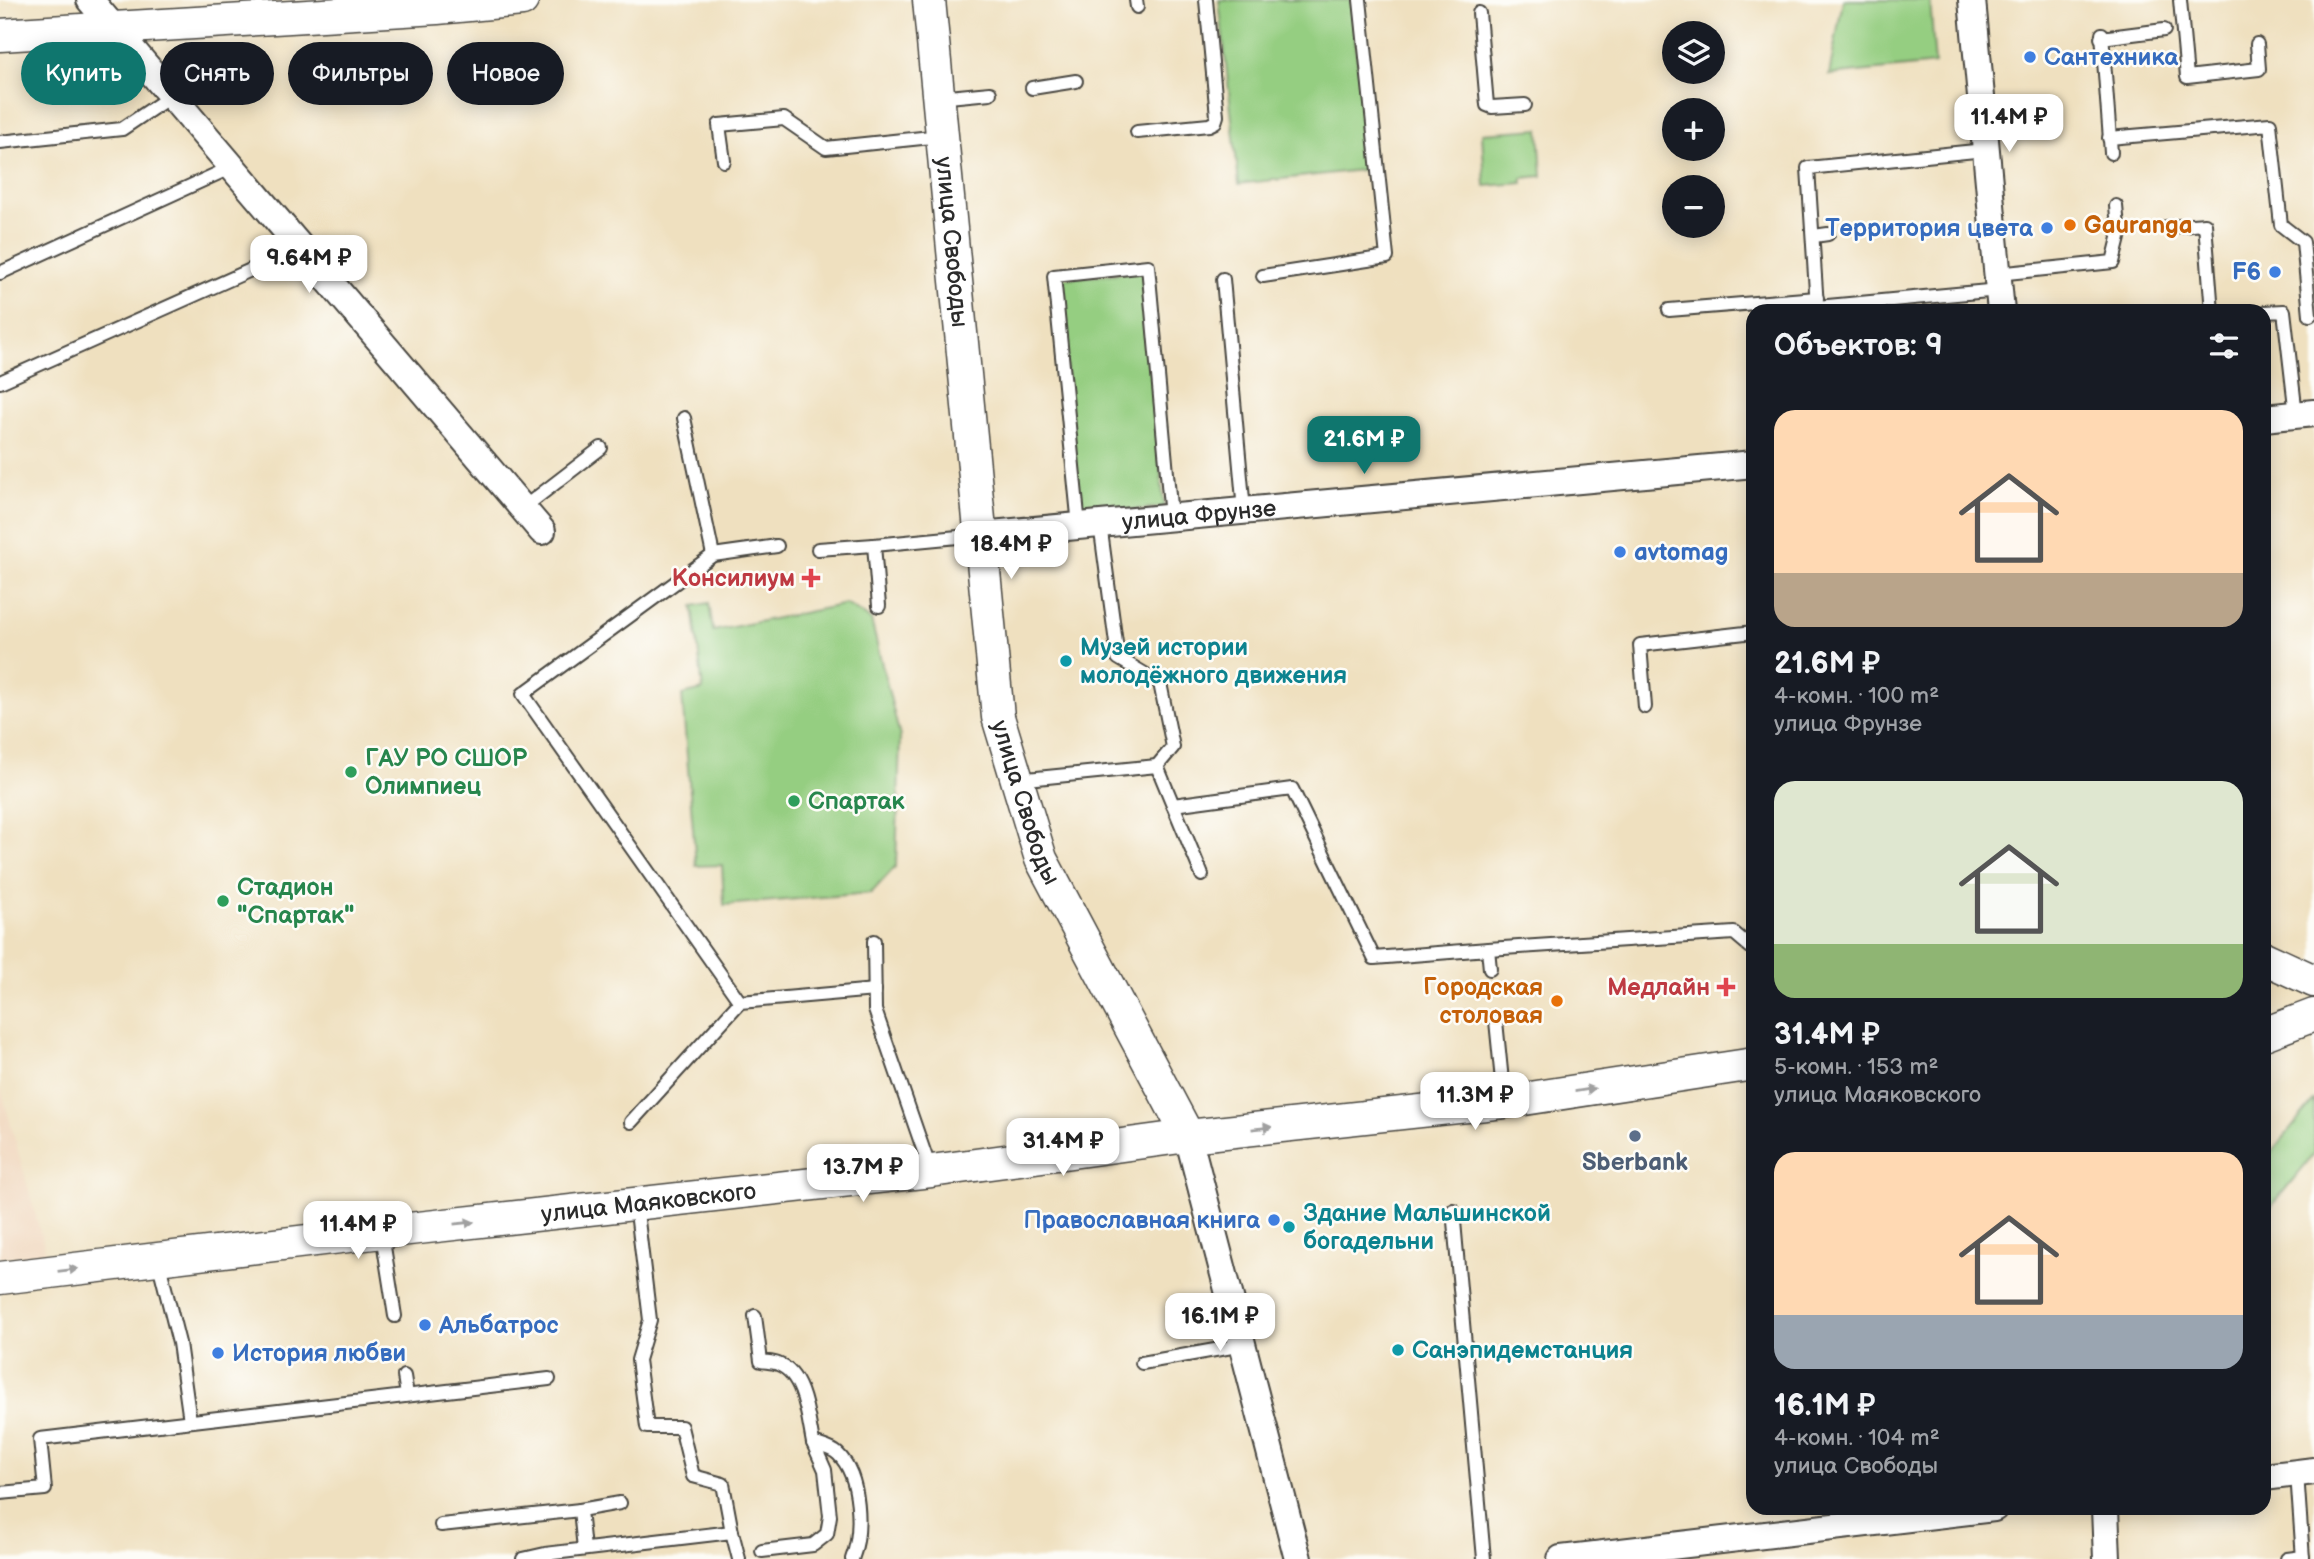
<!DOCTYPE html>
<html lang="ru">
<head>
<meta charset="utf-8">
<style>
  body { margin:0; font-family:"Balsamiq Sans",sans-serif; background:#20242c; color:#f1f3f6; height:100vh; display:flex; flex-direction:column; font-size:26px; white-space:nowrap }
  * { box-sizing:border-box; margin:0 }
  p { font-size:23px; color:#9ea1a6 }
  .icon { flex:none; width:38px; height:38px; fill:none; stroke:currentColor; stroke-width:2; stroke-linecap:round; stroke-linejoin:round }
  .map { position:relative; flex:1; overflow:hidden }
  .panel { position:absolute; left:1746px; top:304px; width:525px; height:1211px; display:flex; flex-direction:column; background:#171b24; border-radius:21px; box-shadow:0 4px 18px #0003 }
  .panel>* { flex:none }
  .banner { position:absolute; left:21px; top:42px; width:665px; height:63px; display:flex; gap:14px }
  .tools { position:absolute; left:1662px; top:21px; display:grid; gap:14px }
  .tools a { display:grid; place-items:center; width:63px; height:63px; border-radius:50%; background:#171b24; box-shadow:0 4px 18px #0003; font-size:35px }
  .price { position:absolute; translate:-50% -60px; padding:0 16px; border-radius:14px; background:#fff; color:#222; font-size:23px; line-height:46px; filter:drop-shadow(0 2px 4px #0008) }
  .price::after { content:''; position:absolute; left:50%; top:42px; width:21px; height:16px; margin-left:-10px; background:inherit; clip-path:polygon(0 0,100% 0,50% 100%) }
  .price.active { background:#0f766e; color:#fff }
  ul { padding:0; list-style:none }
  li { display:grid; align-content:center; gap:14px; height:371px; padding:0 28px }
  li span { display:grid; place-items:center; height:217px; border-radius:21px; color:#555 }
  li>.icon { margin-inline-start:auto }
  span .icon { width:126px; height:126px; fill:#fffc; stroke-width:1 }
  li b { font-size:30px }
  h2 { display:flex; justify-content:space-between; align-items:center; height:84px; padding:0 28px; font-size:30px }
  .pill { padding:0 24px; border-radius:32px; background:#171b24; box-shadow:0 4px 18px #0003; font-size:24px; line-height:63px }
  .pill.active { background:#0f766e; color:#fff }
  .map>svg:first-child { display:block }
  .built { fill:#f0d6bc }
  .green { fill:#95ce81; stroke:#607c56; stroke-width:2 }
  .lines { fill:none; stroke-linecap:round; stroke-linejoin:round }
  .service-casing { stroke:#484641; stroke-width:16 }
  .minor-casing { stroke:#484641; stroke-width:30 }
  .tertiary-casing { stroke:#484641; stroke-width:35 }
  .service { stroke:#fff; stroke-width:12 }
  .minor { stroke:#fff; stroke-width:26 }
  .tertiary { stroke:#fff; stroke-width:32 }
  .oneway { fill:#a0a0a0 }
  .shop-dot { fill:#3f7fe0; stroke:#fdfcf7; stroke-width:2.5 }
  .food-dot { fill:#e8710a; stroke:#fdfcf7; stroke-width:2.5 }
  .health-dot { fill:#e0444e; stroke:#fdfcf7; stroke-width:2.5 }
  .culture-dot { fill:#0f9aa8; stroke:#fdfcf7; stroke-width:2.5 }
  .leisure-dot { fill:#2e9e5b; stroke:#fdfcf7; stroke-width:2.5 }
  .service-dot { fill:#5c6f8a; stroke:#fdfcf7; stroke-width:2.5 }
  .labels { text-anchor:middle; dominant-baseline:central; stroke-width:5; stroke-linejoin:round; paint-order:stroke }
  .shop-label { font-size:24px; font-weight:bold; fill:#366cbe; stroke:#fdfcf7; text-anchor:start }
  .food-label { font-size:24px; font-weight:bold; fill:#c56008; stroke:#fdfcf7; text-anchor:start }
  .street-label { font-size:24px; fill:#2b2b2b; stroke:#fdfcf7 }
  .health-label { font-size:24px; font-weight:bold; fill:#be3a42; stroke:#fdfcf7; text-anchor:end }
  .culture-label { font-size:24px; font-weight:bold; fill:#0d838f; stroke:#fdfcf7; text-anchor:start }
  .leisure-label { font-size:24px; font-weight:bold; fill:#27864d; stroke:#fdfcf7; text-anchor:start }
  .service-label { font-size:24px; font-weight:bold; fill:#4e5e75; stroke:#fdfcf7 }
</style>
</head>
<body>
<div class="map">
<svg width="2314" height="1559" viewBox="0 0 2314 1559">
  <rect width="100%" height="100%" fill="#fdfcf7"/>
  <filter id="ink" filterUnits="userSpaceOnUse"><feTurbulence type="fractalNoise" baseFrequency=".0143" numOctaves="2"/><feDisplacementMap in="SourceGraphic" scale="14" xChannelSelector="R" yChannelSelector="G"/><feConvolveMatrix kernelMatrix="1 2 1 2 8 2 1 2 1" color-interpolation-filters="sRGB"/></filter>
  <filter id="wash" filterUnits="userSpaceOnUse"><feTurbulence type="fractalNoise" baseFrequency=".00686" numOctaves="4" result="noise"/><feDisplacementMap in="SourceGraphic" scale="28" xChannelSelector="R" yChannelSelector="G"/><feGaussianBlur stdDeviation="1.57" result="paint"/><feColorMatrix in="noise" values="0 0 0 0 0 0 0 0 0 0 0 0 0 0 0 0 0 1.4 0 .05"/><feComposite in="paint" operator="in"/></filter>
  <g filter="url(#wash)">
    <rect width="100%" height="100%" fill="#efe0bf"/>
    <polygon class="built" points="0,1087 1,1089 46,1253 0,1258"/>
    <g class="green">
      <polygon points="1219,0 1351,0 1369,169 1239,184"/>
      <polygon points="1843,0 1930,0 1935,64 1829,75"/>
      <polygon points="1539,129 1542,176 1522,178 1523,183 1485,186 1482,133"/>
      <polygon points="1142,271 1164,507 1080,515 1058,279"/>
      <polygon points="709,603 713,631 846,604 871,620 900,737 896,866 871,893 724,905 722,865 696,866 682,695 703,690 693,606"/>
      <polygon points="2314,1100 2314,1154 2265,1214 2265,1161"/>
    </g>
  </g>
  <g filter="url(#ink)">
    <g class="lines">
      <defs>
        <g id="service">
          <polyline points="1136,0 1137,7"/>
          <polyline points="2180,0 2187,77 2259,69 2257,44"/>
          <polyline points="1479,13 1487,105 1492,107 1525,105"/>
          <polyline points="2102,34 2111,153"/>
          <polyline points="2101,38 2164,30"/>
          <polyline points="1032,88 1076,81"/>
          <polyline points="938,98 990,93"/>
          <polyline points="1137,132 1209,125 1215,122 1217,116 1206,0"/>
          <polyline points="2109,138 2270,124 2281,225 2303,242 2310,315"/>
          <polyline points="0,142 122,129 171,96"/>
          <polyline points="1985,150 1808,168 1817,307 1999,290"/>
          <polyline points="724,161 719,125 784,119 826,148 941,136"/>
          <polyline points="2167,227 2205,224 2212,312"/>
          <polyline points="1814,236 1828,234"/>
          <polyline points="0,273 232,167"/>
          <polyline points="1997,274 2113,262 2119,238 2116,206"/>
          <polyline points="1263,276 1387,257 1360,0"/>
          <polyline points="1223,279 1244,511"/>
          <polyline points="1669,310 1817,298"/>
          <polyline points="2264,312 2284,311 2296,415"/>
          <polyline points="0,382 300,248"/>
          <polyline points="684,418 713,555"/>
          <polyline points="523,508 601,448"/>
          <polyline points="1100,524 1118,658 1160,683 1173,747 1157,766"/>
          <polyline points="1079,526 1054,276 1148,266 1171,517"/>
          <polyline points="818,549 874,545"/>
          <polyline points="879,606 874,545 979,535"/>
          <polyline points="1645,707 1640,645 1754,632"/>
          <polyline points="1017,780 1157,766 1202,875"/>
          <polyline points="1173,805 1292,789 1374,958 1488,949 1734,933 1754,950"/>
          <polyline points="874,941 875,1010 930,1169"/>
          <polyline points="1488,949 1490,969"/>
          <polyline points="740,1002 523,694 713,555 777,546"/>
          <polyline points="1496,1021 1504,1101"/>
          <polyline points="631,1122 740,1002 875,990"/>
          <polyline points="636,1204 650,1320 638,1360 647,1427 681,1427 693,1476 723,1484 732,1532"/>
          <polyline points="1453,1210 1484,1559"/>
          <polyline points="382,1234 395,1316"/>
          <polyline points="158,1260 179,1343 190,1421"/>
          <path d="M755,1316L761,1361C766,1362 773,1362 778,1364C805,1374 808,1419 813,1443C821,1446 832,1448 838,1454C861,1476 863,1531 852,1559"/>
          <polyline points="1142,1363 1243,1345"/>
          <polyline points="404,1376 407,1395"/>
          <polyline points="2297,1473 2303,1559"/>
          <polyline points="0,1493 45,1489 40,1439 549,1379"/>
          <polyline points="441,1525 580,1510"/>
          <polyline points="584,1549 580,1510 620,1503"/>
          <polyline points="762,1551 813,1545 827,1534 830,1516 825,1470 813,1443"/>
          <polyline points="523,1559 545,1554 732,1532 739,1559"/>
          <polyline points="2287,1559 2303,1557"/>
        </g>
        <g id="minor">
          <polyline points="90,0 542,531"/>
          <polyline points="1972,0 2001,312"/>
          <polyline points="2264,418 2314,413"/>
          <path id="s1" d="M980,535L1754,464"/>
          <polyline points="1188,1136 1298,1559"/>
          <polyline points="2264,1477 2314,1471"/>
          <polyline points="2105,1508 2107,1559"/>
          <polyline points="1561,1559 1994,1508"/>
        </g>
        <g id="tertiary">
          <path id="s2" d="M929,0L998,717L1041,859L1188,1136"/>
          <polyline points="0,35 437,8 522,0"/>
          <polyline points="2264,958 2314,981"/>
          <polyline points="2264,1034 2314,1015"/>
          <path id="s3" d="M0,1278L382,1232L931,1171L1188,1136L1504,1102L1754,1064"/>
        </g>
      </defs>
      <use href="#service" class="service-casing"/>
      <use href="#minor" class="minor-casing"/>
      <use href="#tertiary" class="tertiary-casing"/>
      <use href="#service" class="service"/>
      <use href="#minor" class="minor"/>
      <use href="#tertiary" class="tertiary"/>
    </g>
    <defs><path id="oneway-solid" d="M-6-.8H1V-3.2L6.5 0L1 3.2V.8H-6Z" transform="scale(1.75)"/></defs>
    <g class="oneway">
      <use href="#oneway-solid" transform="translate(1585 1090) rotate(-9)"/>
      <use href="#oneway-solid" transform="translate(1262 1128) rotate(-6)"/>
      <use href="#oneway-solid" transform="translate(464 1223) rotate(-6)"/>
      <use href="#oneway-solid" transform="translate(68 1270) rotate(-7)"/>
    </g>
  </g>
  <g class="shop-dot">
    <circle cx="2030" cy="57" r="7"/>
    <circle cx="2047" cy="228" r="7"/>
    <circle cx="2275" cy="272" r="7"/>
    <circle cx="1620" cy="552" r="7"/>
    <circle cx="1274" cy="1220" r="7"/>
    <circle cx="425" cy="1325" r="7"/>
    <circle cx="218" cy="1353" r="7"/>
  </g>
  <g class="food-dot">
    <circle cx="2070" cy="225" r="7"/>
    <circle cx="1557" cy="1001" r="7"/>
  </g>
  <g class="health-dot">
    <path d="M807.5 567.5h7v7h7v7h-7v7h-7v-7h-7v-7h7z"/>
    <path d="M1722.5 976.5h7v7h7v7h-7v7h-7v-7h-7v-7h7z"/>
  </g>
  <g class="culture-dot">
    <circle cx="1066" cy="661" r="7"/>
    <circle cx="1289" cy="1227" r="7"/>
    <circle cx="1398" cy="1350" r="7"/>
  </g>
  <g class="leisure-dot">
    <circle cx="351" cy="772" r="7"/>
    <circle cx="794" cy="801" r="7"/>
    <circle cx="223" cy="901" r="7"/>
  </g>
  <circle class="service-dot" cx="1635" cy="1136" r="7"/>
  <g class="labels">
    <g class="shop-label">
      <text x="2044" y="57">Сантехника</text>
      <text x="2033" y="228" text-anchor="end">Территория цвета</text>
      <text x="2261" y="272" text-anchor="end">F6</text>
      <text x="1634" y="552">avtomag</text>
      <text x="1260" y="1220" text-anchor="end">Православная книга</text>
      <text x="439" y="1325">Альбатрос</text>
      <text x="232" y="1353">История любви</text>
    </g>
    <g class="food-label">
      <text x="2084" y="225">Gauranga</text>
      <text x="1543" y="987" text-anchor="end">Городская<tspan x="1543" dy="28">столовая</tspan></text>
    </g>
    <g class="street-label">
      <text stroke="none"><textPath href="#s2" startOffset="243">улица Свободы</textPath></text>
      <text stroke="none"><textPath href="#s1" startOffset="220">улица Фрунзе</textPath></text>
      <text stroke="none"><textPath href="#s2" startOffset="810">улица Свободы</textPath></text>
      <text stroke="none"><textPath href="#s3" startOffset="653">улица Маяковского</textPath></text>
    </g>
    <g class="health-label">
      <text x="795" y="578">Консилиум</text>
      <text x="1710" y="987">Медлайн</text>
    </g>
    <g class="culture-label">
      <text x="1080" y="647">Музей истории<tspan x="1080" dy="28">молодёжного движения</tspan></text>
      <text x="1303" y="1213">Здание Мальшинской<tspan x="1303" dy="28">богадельни</tspan></text>
      <text x="1412" y="1350">Санэпидемстанция</text>
    </g>
    <g class="leisure-label">
      <text x="365" y="758">ГАУ РО СШОР<tspan x="365" dy="28">Олимпиец</tspan></text>
      <text x="808" y="801">Спартак</text>
      <text x="237" y="887">Стадион<tspan x="237" dy="28">"Спартак"</tspan></text>
    </g>
    <g class="service-label">
      <text x="1635" y="1162">Sberbank</text>
    </g>
  </g>
</svg>
<div class="tools">
<a><svg class="icon" aria-label="layers" viewBox="0 0 24 24"><path d="M12 4l9 5-9 5-9-5zM3 14l9 5 9-5"/></svg></a>
<a>+</a>
<a>−</a>
</div>
<b class="price" style="left:2009px;top:154px">11.4M ₽</b>
<b class="price" style="left:309px;top:295px">9.64M ₽</b>
<b class="price active" style="left:1364px;top:476px">21.6M ₽</b>
<b class="price" style="left:1011px;top:581px">18.4M ₽</b>
<b class="price" style="left:1475px;top:1132px">11.3M ₽</b>
<b class="price" style="left:1063px;top:1178px">31.4M ₽</b>
<b class="price" style="left:863px;top:1204px">13.7M ₽</b>
<b class="price" style="left:358px;top:1261px">11.4M ₽</b>
<b class="price" style="left:1220px;top:1353px">16.1M ₽</b>
<div class="banner">
<a class="pill active">Купить</a>
<a class="pill">Снять</a>
<a class="pill">Фильтры</a>
<a class="pill">Новое</a>
</div>
<section class="panel">
<h2>Объектов: 9<svg class="icon" aria-label="filters" viewBox="0 0 24 24"><path d="M4 7h16M4 17h16"/><circle cx="9" cy="7" r="2"/><circle cx="15" cy="17" r="2"/></svg></h2>
<ul>
<li><span style="background:linear-gradient(#ffd9b3 75%,#b9a48a 0)"><svg class="icon" aria-label="home" viewBox="0 0 24 24"><path d="M3 11l9-7 9 7M6 9v11h12V9"/></svg></span><div><b>21.6M ₽</b><p>4-комн. · 100 m²</p><p>улица Фрунзе</p></div></li>
<li><span style="background:linear-gradient(#dfe7d0 75%,#8fb573 0)"><svg class="icon" aria-label="home" viewBox="0 0 24 24"><path d="M3 11l9-7 9 7M6 9v11h12V9"/></svg></span><div><b>31.4M ₽</b><p>5-комн. · 153 m²</p><p>улица Маяковского</p></div></li>
<li><span style="background:linear-gradient(#ffd9b3 75%,#9aa5b1 0)"><svg class="icon" aria-label="home" viewBox="0 0 24 24"><path d="M3 11l9-7 9 7M6 9v11h12V9"/></svg></span><div><b>16.1M ₽</b><p>4-комн. · 104 m²</p><p>улица Свободы</p></div></li>
</ul>
</section>
</div>
</body>
</html>
